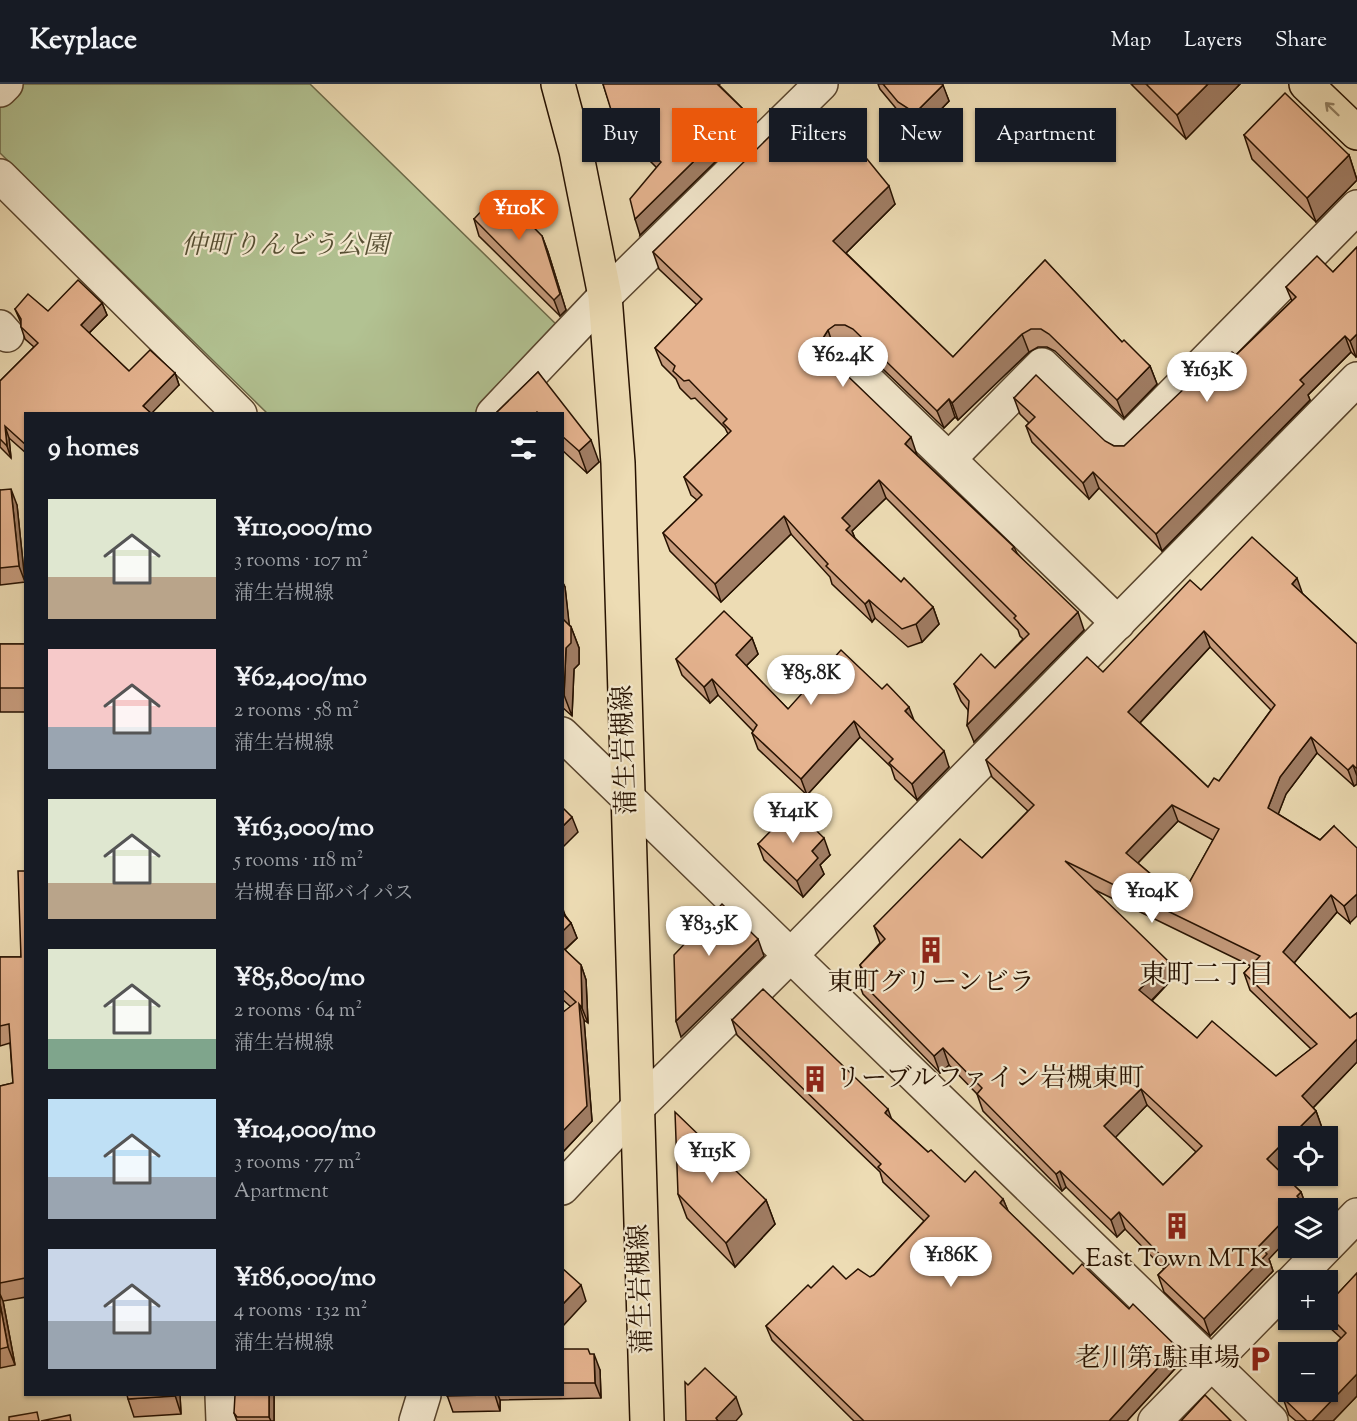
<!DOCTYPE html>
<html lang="en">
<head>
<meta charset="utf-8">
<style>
  body { margin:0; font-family:"Sorts Mill Goudy","Noto Serif JP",serif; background:#20242c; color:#f1f3f6; height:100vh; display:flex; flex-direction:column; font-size:22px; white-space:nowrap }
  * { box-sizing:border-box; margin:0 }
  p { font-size:20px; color:#9ea1a6 }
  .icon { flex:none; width:33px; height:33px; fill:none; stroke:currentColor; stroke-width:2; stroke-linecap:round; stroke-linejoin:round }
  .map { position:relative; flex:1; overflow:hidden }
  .panel { position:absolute; left:24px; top:328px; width:540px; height:984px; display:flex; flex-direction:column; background:#171b24; border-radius:0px; box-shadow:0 2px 4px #0004 }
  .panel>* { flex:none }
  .banner { position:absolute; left:582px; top:24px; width:570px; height:54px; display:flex; gap:12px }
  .buttons { position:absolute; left:1278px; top:1042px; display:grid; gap:12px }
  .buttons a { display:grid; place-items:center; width:60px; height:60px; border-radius:0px; background:#171b24; box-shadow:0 2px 4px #0004; font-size:30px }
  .price { position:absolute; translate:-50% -51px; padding:0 14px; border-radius:21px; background:#fff; color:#222; font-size:20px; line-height:39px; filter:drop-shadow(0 2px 3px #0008) }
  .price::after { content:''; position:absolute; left:50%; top:36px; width:18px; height:14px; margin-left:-9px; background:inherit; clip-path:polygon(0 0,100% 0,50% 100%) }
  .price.selected { background:#ea580c; color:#fff }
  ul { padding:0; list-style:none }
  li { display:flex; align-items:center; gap:18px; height:150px; padding:0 24px }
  li span { display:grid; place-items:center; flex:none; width:168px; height:120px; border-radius:0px; color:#555 }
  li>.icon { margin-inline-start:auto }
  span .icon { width:72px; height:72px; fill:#fffc; stroke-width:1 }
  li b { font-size:26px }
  h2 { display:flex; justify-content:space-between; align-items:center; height:72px; padding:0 24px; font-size:26px }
  .chip { padding:0 21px; border-radius:0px; background:#171b24; box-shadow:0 2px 4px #0004; font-size:21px; line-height:54px }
  .chip.selected { background:#ea580c; color:#fff }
  header { display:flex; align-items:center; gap:36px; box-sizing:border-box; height:84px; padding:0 30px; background:#171b24; border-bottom:2px solid #363941 }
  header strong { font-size:28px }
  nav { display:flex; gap:33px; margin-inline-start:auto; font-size:21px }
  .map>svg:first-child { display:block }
  .green { fill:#b2c292; stroke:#6c6a49; stroke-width:1.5 }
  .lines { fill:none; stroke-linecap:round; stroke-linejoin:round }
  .minor-casing { stroke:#58442d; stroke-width:36 }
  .major-casing { stroke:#261100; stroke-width:36 }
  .highway-casing { stroke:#261100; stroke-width:36 }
  .minor { stroke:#f3e8ce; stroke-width:33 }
  .major { stroke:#eddcb4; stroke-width:33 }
  .highway { stroke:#eddcb4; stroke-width:33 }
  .wall { fill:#c59a7b; stroke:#261100; stroke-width:1.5; fill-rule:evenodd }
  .shaded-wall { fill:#a07d64; stroke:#261100; stroke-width:1.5 }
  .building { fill:#e5b38f; stroke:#261100; stroke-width:1.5; fill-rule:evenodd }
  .oneway { stroke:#938163 }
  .labels { text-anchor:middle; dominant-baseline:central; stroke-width:4.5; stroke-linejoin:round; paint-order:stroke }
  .park-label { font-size:26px; font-style:italic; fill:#574f33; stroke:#f3e8ce }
  .street-label { font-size:26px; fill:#261100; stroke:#f3e8ce }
  .poi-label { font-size:26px; fill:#261100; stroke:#f3e8ce }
  .neighbourhood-label { font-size:27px; fill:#261100; stroke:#f3e8ce }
</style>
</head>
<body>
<header>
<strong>Keyplace</strong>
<nav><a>Map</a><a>Layers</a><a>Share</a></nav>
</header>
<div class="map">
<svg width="1357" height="1337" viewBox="0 0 1357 1337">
  <rect width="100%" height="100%" fill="#eddcb4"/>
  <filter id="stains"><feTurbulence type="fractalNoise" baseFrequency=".00333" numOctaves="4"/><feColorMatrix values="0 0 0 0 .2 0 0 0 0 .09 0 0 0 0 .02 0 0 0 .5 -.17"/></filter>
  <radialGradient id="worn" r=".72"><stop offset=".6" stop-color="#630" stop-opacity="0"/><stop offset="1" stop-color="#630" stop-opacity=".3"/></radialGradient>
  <polygon class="green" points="21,0 310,0 560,244 476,330 268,330 0,69 0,21"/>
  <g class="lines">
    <defs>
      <g id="minor">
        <polyline points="0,6 6,0"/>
        <polyline points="0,92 240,330"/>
        <polyline points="0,243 7,251"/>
        <polyline points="847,277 1118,539"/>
        <polyline points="493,330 605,212 821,0"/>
        <polyline points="949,375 1042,281 1124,360 1357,123"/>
        <polyline points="562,650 1271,1337"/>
        <polyline points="562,1104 636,1025 792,870 1357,295"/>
        <polyline points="1328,1161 1357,1131"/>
        <polyline points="1293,1197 1325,1164"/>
        <polyline points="222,1311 223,1337"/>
        <polyline points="416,1337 424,1311"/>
        <polyline points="1155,1337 1288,1201"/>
      </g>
      <polyline id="major" points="558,0 576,67 605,212 618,379 647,1337"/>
      <polyline id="highway" points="1306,0 1357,49"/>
    </defs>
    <use href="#minor" class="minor-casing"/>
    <use href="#major" class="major-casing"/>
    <use href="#highway" class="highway-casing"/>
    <use href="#minor" class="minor"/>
    <use href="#major" class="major"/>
    <use href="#highway" class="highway"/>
  </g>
  <g class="wall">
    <polygon points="603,0 720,0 719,1 745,27 751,43 640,151 657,84 618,45"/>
    <polygon points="878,0 942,0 949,17 921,46 904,34 880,5"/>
    <polygon points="1131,0 1240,0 1186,55"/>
    <polygon points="1244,51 1349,71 1357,96 1316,138 1252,75"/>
    <polygon points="777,57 834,74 895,120 846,169 953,273 1045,176 1122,258 1150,282 1157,300 1124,334 1055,267 1047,263 1038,263 1029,268 958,336 955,333 944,344 860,263 851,259 841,259 834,264 829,272 829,274 917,371 1014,463 1017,469 1084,546 974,658 968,626 961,617 954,600 995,584 1023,555 1020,552 1018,546 886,414 852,447 855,454 901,498 933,523 939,540 922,558 908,563 875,534 872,538 832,500 830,493 791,450 721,518 670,467 663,449 697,416 691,411 684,393 728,350 725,344 695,314 691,315 680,304 676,295 662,281 655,264 697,221 659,185 653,168"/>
    <polygon points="474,135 542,152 548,168 566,226 560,232 479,152"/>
    <polygon points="1357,163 1357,272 1356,273 1351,268 1308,311 1310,316 1162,467 1099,404 1089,415 1032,358 1026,342 1029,339 1020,330 1014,314 1114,362 1124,362 1216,284 1236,271 1292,217 1286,203 1333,188"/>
    <polygon points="102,219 107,231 89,249 129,287 175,289 179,301 26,330 26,369 9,354 11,374 0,363 0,297 34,263 25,255 21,243 21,239 15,225 48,227"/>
    <polygon points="538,288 599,378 587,389 562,366 562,330 495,330"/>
    <polygon points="0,406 17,421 25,498 0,501"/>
    <polygon points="562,497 565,503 569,541 571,543 579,564 579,580 574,585 572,632 562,623"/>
    <path d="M1201,506L1303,510L1357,560V700L1354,702L1317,669L1286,710L1278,730L1320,756L1334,742L1350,839L1337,828L1294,879L1350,934L1357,929V978L1313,1024L1316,1027L1322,1044L1313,1053H1288V1077L1279,1087L1301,1108L1307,1125H1288L1269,1175L1273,1187L1210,1252L1164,1208L1158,1191L1164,1185L1125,1145L1117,1153L1066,1103L1062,1107L983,1027L977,1010L949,981L940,989L863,910L857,894L862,888L860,881L880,859L874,842L982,774L1028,727L992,693L986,676L1103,588ZM1210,563L1271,626L1219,697L1208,703L1140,639ZM1178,737L1213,756L1180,815L1138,779ZM1093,805L1251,882L1244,889L1250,906L1311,965L1276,992L1197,954L1152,917L1174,893ZM1147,1021L1196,1068L1163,1101L1115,1053Z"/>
    <polygon points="752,554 758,570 746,582 788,625 914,637 949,683 917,716 895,695 891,683 860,653 807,711 758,665 752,649 753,647 718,611 710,619 682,591 676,575"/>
    <rect x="0" y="560" width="26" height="68"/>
    <polygon points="758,760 830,771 820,781 824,790 803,813 764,776"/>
    <polygon points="26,787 26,1213 3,1217 15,1281 0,1284 0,1002 13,999 10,959 0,962 0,873 21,873"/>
    <polygon points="562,825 565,831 571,839 577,854 565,866 581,881 586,896 588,939 584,936 592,1037 562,1069 562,929 571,923 562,915"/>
    <polygon points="732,936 892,1035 928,1068 965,1098 1003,1115 1008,1127 1073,1190 1129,1225 1177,1263 1182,1277 1127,1337 854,1337 772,1256 766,1242 811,1204 846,1195 870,1193 874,1191 924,1137 883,1098 880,1088 737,951"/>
    <polygon points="678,1110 766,1116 775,1140 735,1183 687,1134"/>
    <polygon points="1357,1189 1357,1312 1333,1337 1296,1337 1289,1331 1283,1314 1341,1254 1328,1242 1326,1236 1328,1236 1328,1220"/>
    <polygon points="562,1265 600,1286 601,1314 500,1316 500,1327 453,1328 447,1311 562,1311"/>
    <polygon points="180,1311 181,1330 134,1333 128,1315"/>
    <polygon points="274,1311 274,1337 237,1337 234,1329"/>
  </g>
  <g class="shaded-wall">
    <polygon points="1208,0 1240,0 1186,55 1177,31"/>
    <polygon points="943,1 949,17 921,46 915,29"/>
    <polygon points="745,27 751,43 640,151 635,135"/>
    <polygon points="1349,71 1357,96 1316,138 1307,114"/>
    <polygon points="889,102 895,120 840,175 833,157"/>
    <polygon points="542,152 548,168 566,226 560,232 554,216"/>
    <polygon points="102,219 107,231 85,253 81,241"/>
    <polygon points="828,246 834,264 829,272 829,282 822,264 823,254"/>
    <polygon points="1022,250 1029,268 958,336 952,319"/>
    <polygon points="1357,250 1357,272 1356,273 1350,257"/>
    <polygon points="1345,252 1351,268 1308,311 1310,316 1162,467 1156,450 1300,296"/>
    <polygon points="1150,282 1157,300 1124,334 1117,316"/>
    <polygon points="175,289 179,301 151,330 143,322"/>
    <polygon points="949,315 955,333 944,344 937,327"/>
    <polygon points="5,342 9,354 11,374 7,362"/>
    <polygon points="911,353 917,371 905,360"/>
    <polygon points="591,356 599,378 587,389 579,367"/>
    <polygon points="1093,388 1099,404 1089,415 1083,399"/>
    <polygon points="879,396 886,414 852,447 857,460 853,464 842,434"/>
    <polygon points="11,405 17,421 25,498 19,482"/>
    <polygon points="784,432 791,450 721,518 715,500"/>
    <polygon points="1297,494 1303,511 1292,500"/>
    <polygon points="562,497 565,503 571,556 563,535"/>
    <polygon points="869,516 875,534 872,538 865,520"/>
    <polygon points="933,523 939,540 922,558 916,540"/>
    <polygon points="1078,528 1084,546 974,658 967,641"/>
    <polygon points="571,543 579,564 579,580 574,585 572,632 564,611 566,564"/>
    <polygon points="1204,547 1210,563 1134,645 1128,628"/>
    <polygon points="752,554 758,570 741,587 736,571"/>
    <polygon points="712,595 718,611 710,619 704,603"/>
    <polygon points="909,623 915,639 905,627"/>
    <polygon points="854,637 860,653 807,711 801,695"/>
    <polygon points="1311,653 1317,669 1286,710 1274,741 1268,724 1280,693"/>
    <polygon points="944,667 949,683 917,716 912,700"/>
    <polygon points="1353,681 1357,692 1357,700 1354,702 1348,686"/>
    <polygon points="1172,721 1178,737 1132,785 1126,769"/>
    <polygon points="572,733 578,748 562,764 562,743"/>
    <polygon points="824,754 830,771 820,781 824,790 803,813 797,797 812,767"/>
    <polygon points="1357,810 1357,832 1350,839 1344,822"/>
    <polygon points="1331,811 1337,828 1289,885 1283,868"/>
    <polygon points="563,825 568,841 571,839 577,854 562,868"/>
    <polygon points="758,855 764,872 681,953 676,937"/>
    <polygon points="1168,877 1174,893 1145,923 1139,906"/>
    <polygon points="581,881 586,896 588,939 582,924"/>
    <polygon points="579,920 584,936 592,1037 562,1069 562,1048"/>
    <polygon points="1357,955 1357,978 1308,1029 1302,1012"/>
    <polygon points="943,964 949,981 940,989 934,972"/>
    <polygon points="1141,1005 1147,1021 1110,1059 1104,1042"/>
    <polygon points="888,1025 893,1039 885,1029"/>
    <polygon points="1316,1027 1322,1044 1313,1053 1290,1053"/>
    <polygon points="1288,1054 1288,1077 1273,1092 1267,1075"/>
    <polygon points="1060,1087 1066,1103 1062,1107 1056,1090"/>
    <polygon points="1301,1108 1307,1125 1295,1125 1297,1112"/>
    <polygon points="1003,1115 1009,1129 1000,1119"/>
    <polygon points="766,1116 775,1140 735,1183 726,1159"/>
    <polygon points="1119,1128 1125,1145 1117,1153 1111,1136"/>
    <polygon points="1288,1132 1288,1155 1269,1175 1273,1187 1210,1252 1204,1235 1259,1162"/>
    <polygon points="581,1201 586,1217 562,1243 562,1221"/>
    <polygon points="0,1210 3,1217 15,1281 8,1263 0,1220"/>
    <polygon points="1177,1263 1182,1277 1127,1337 1109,1337"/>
    <polygon points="594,1270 600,1286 601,1314 595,1299"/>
    <polygon points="1357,1290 1357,1312 1333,1337 1312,1337"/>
    <polygon points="175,1311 180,1311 181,1330"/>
    <polygon points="269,1311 274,1311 274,1337 271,1337 269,1333"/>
    <polygon points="495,1311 498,1311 500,1316 500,1327"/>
    <polygon points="736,1313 742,1330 736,1337 717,1337 716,1334"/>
  </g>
  <g class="building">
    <polygon points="603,0 717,0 745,27 635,135 630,115 661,78 612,29"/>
    <polygon points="883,0 942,0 943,1 915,29 898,18"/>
    <polygon points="1146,0 1208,0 1177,31"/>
    <polygon points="1285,9 1349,71 1307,114 1244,51"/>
    <polygon points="796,36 834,74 854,59 889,102 833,157 953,273 1045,176 1122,258 1124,256 1150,282 1117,316 1049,250 1041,245 1031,245 1022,250 952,319 949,315 937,327 853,245 845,241 835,241 828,246 823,254 822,264 828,273 911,353 905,360 1014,463 1012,465 1078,528 967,641 969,617 954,600 981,570 995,584 1029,550 1014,534 1016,532 879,396 842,434 850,442 846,446 901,498 904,494 933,523 916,540 902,545 869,516 865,520 826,482 828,480 784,432 715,500 663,449 702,411 684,393 731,347 723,339 727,335 689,296 684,297 673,287 675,282 655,264 702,215 653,168 771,51 777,57"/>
    <polygon points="499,108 542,152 560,210 554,216 474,135"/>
    <polygon points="1357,163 1357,250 1350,257 1345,252 1300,296 1304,300 1156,450 1093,388 1083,399 1026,342 1035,333 1014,314 1036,291 1105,357 1114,362 1124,362 1211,279 1216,284 1232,268 1236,271 1296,213 1286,203 1317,172 1333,188"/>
    <polygon points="78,196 102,219 81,241 129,287 150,266 175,289 143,322 152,330 26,330 26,361 5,342 7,362 0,355 0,297 38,259 21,243 21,235 15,225 28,210 48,227"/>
    <polygon points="538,288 591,356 579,367 562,352 562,330 540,330 537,328 535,330 495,330"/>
    <polygon points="11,405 19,482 0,484 0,406"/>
    <path d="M1252,453L1297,494L1292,500L1357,560V684H1356L1353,681L1348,686L1311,653L1280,693L1268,724L1320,756L1334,742L1357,764V810L1344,822L1331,811L1283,868L1350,934L1357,929V955L1302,1012L1316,1027L1290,1053H1288V1054L1267,1075L1301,1108L1297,1112L1302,1118L1295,1125H1288V1132L1259,1162L1267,1170L1204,1235L1158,1191L1169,1180L1119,1128L1111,1136L1060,1087L1056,1090L977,1010L982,1004L943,964L934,972L857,894L864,887L860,881L885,855L874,842L960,755L982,774L1034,721L986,676L1087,573L1103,588L1190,496L1201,506ZM1204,547L1275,621L1219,697L1214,694L1208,703L1128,628ZM1172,721L1219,745L1180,815L1126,769ZM1065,777L1260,872L1244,889L1317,960L1276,992L1212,937L1197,954L1139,906L1168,877ZM1141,1005L1202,1062L1163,1101L1104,1042Z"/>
    <polygon points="724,527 752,554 736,571 788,625 841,566 882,605 887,600 909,623 905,627 944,667 912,700 889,679 893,675 854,637 801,695 752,649 757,641 712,595 704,603 676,575"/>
    <polygon points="562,532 563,535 571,543 571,559 566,564 564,611 562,610"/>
    <rect x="0" y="560" width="26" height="44"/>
    <polygon points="562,723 572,733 562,743"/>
    <polygon points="793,724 824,754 812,767 818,774 797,797 758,760"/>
    <polygon points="18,787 26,787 26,1190 25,1194 0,1199 0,1002 13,999 9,940 0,942 0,873 21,873"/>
    <polygon points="722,820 758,855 676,937 674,871"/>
    <polygon points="562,829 571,839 562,848"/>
    <polygon points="562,863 581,881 582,924 579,920 587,1022 562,1048 562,929 576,918 562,905"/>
    <polygon points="763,905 888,1025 885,1029 928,1068 931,1066 965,1098 975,1087 1003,1115 1000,1119 1073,1190 1082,1180 1129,1225 1133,1220 1177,1263 1109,1337 864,1337 766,1242 808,1201 811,1204 833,1182 846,1195 858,1185 870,1193 874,1191 929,1132 878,1083 881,1080 732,936"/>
    <polygon points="675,1028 766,1116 726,1159 678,1110"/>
    <polygon points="562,1184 581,1201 562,1221"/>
    <polygon points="1357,1189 1357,1290 1312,1337 1307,1337 1283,1314 1290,1308 1328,1308 1327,1269 1346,1249 1328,1231 1328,1220"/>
    <polygon points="0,1220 8,1263 0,1265"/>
    <polygon points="562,1265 588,1265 590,1270 594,1270 595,1299 562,1299"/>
    <polygon points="705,1284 736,1313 716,1334 718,1337 686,1337 685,1298 688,1301"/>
    <polygon points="127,1311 175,1311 175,1312 128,1315"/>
    <polygon points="235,1311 269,1311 269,1333 237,1333 234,1329"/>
    <polygon points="447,1311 488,1311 447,1312"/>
    <polygon points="1205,1311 1231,1337 1181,1337"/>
    <polygon points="37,1328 39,1337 9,1337 9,1333"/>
    <polygon points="70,1331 71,1337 41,1337"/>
  </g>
  <defs><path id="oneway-shaft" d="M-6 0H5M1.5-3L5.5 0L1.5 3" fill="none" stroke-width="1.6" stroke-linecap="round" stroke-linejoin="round" transform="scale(1.5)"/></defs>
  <use class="oneway" href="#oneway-shaft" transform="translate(1332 25) rotate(-136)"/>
  <defs>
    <symbol id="building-bare" viewBox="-9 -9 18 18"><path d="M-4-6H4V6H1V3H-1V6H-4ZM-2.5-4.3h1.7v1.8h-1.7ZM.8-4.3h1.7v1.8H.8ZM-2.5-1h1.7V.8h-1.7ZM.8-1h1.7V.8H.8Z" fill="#8f2418" stroke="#f3e8ce" stroke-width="2.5" paint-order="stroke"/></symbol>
    <symbol id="parking-bare" viewBox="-9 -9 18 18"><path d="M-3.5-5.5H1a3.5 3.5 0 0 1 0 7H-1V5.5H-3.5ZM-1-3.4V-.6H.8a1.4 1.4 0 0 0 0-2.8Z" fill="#8f2418" stroke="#f3e8ce" stroke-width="2.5" paint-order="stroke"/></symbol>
  </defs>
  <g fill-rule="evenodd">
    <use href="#building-bare" x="912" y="847" width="38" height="38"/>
    <use href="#building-bare" x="796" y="976" width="38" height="38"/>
    <use href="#building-bare" x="1158" y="1123" width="38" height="38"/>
    <use href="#parking-bare" x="1241" y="1256" width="38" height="38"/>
  </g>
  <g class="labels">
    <g class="park-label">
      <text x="285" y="162">仲町りんどう公園</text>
    </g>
    <g class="street-label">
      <text transform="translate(626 666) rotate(-92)">蒲生岩槻線</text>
      <text transform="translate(642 1205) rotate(-92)">蒲生岩槻線</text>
    </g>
    <g class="poi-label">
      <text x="931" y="899">東町グリーンビラ</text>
      <text x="835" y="995" text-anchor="start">リーブルファイン岩槻東町</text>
      <text x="1177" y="1175">East Town MTK</text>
      <text x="1240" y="1275" text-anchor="end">老川第1駐車場</text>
    </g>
    <g class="neighbourhood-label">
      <text x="1207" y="892">東町二丁目</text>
    </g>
  </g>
  <rect width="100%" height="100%" filter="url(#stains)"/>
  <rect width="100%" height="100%" fill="url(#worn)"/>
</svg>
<div class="buttons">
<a><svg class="icon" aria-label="locate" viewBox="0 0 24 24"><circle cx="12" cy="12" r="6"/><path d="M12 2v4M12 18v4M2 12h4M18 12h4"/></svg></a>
<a><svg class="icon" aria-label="layers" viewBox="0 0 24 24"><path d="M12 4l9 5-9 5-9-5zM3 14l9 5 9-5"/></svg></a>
<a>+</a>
<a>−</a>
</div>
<b class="price selected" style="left:519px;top:157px">¥110K</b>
<b class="price" style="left:843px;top:304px">¥62.4K</b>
<b class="price" style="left:1207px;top:319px">¥163K</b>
<b class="price" style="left:811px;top:622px">¥85.8K</b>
<b class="price" style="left:793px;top:760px">¥141K</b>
<b class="price" style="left:1152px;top:840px">¥104K</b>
<b class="price" style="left:709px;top:873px">¥83.5K</b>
<b class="price" style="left:712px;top:1100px">¥115K</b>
<b class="price" style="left:951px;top:1204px">¥186K</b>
<div class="banner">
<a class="chip">Buy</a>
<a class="chip selected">Rent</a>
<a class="chip">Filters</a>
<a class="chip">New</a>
<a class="chip">Apartment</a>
</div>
<section class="panel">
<h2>9 homes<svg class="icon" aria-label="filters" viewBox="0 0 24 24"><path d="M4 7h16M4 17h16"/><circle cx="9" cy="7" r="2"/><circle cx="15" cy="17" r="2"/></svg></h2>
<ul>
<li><span style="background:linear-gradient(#dfe7d0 65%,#b9a48a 0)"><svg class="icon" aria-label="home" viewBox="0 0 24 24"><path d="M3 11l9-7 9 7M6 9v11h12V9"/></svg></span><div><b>¥110,000/mo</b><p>3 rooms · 107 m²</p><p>蒲生岩槻線</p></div></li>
<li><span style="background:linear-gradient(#f6c9c9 65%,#9aa5b1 0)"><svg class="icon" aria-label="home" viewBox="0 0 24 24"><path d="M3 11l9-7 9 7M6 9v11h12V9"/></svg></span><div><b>¥62,400/mo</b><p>2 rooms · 58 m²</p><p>蒲生岩槻線</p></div></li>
<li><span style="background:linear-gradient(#dfe7d0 70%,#b9a48a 0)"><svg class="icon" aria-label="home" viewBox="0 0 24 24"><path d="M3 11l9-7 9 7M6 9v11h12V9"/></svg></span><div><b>¥163,000/mo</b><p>5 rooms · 118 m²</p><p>岩槻春日部バイパス</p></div></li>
<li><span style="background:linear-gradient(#dfe7d0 75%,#7fa58c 0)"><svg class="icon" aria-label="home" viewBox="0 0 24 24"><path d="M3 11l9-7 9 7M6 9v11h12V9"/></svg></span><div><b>¥85,800/mo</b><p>2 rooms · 64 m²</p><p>蒲生岩槻線</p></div></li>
<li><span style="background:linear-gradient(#bfe0f5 65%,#9aa5b1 0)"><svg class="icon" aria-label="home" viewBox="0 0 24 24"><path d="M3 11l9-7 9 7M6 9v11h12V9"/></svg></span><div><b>¥104,000/mo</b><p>3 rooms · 77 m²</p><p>Apartment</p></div></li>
<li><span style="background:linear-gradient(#c9d6e8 60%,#9aa5b1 0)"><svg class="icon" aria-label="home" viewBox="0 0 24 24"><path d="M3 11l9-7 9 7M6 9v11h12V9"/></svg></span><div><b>¥186,000/mo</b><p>4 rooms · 132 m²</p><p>蒲生岩槻線</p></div></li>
</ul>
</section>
</div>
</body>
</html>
